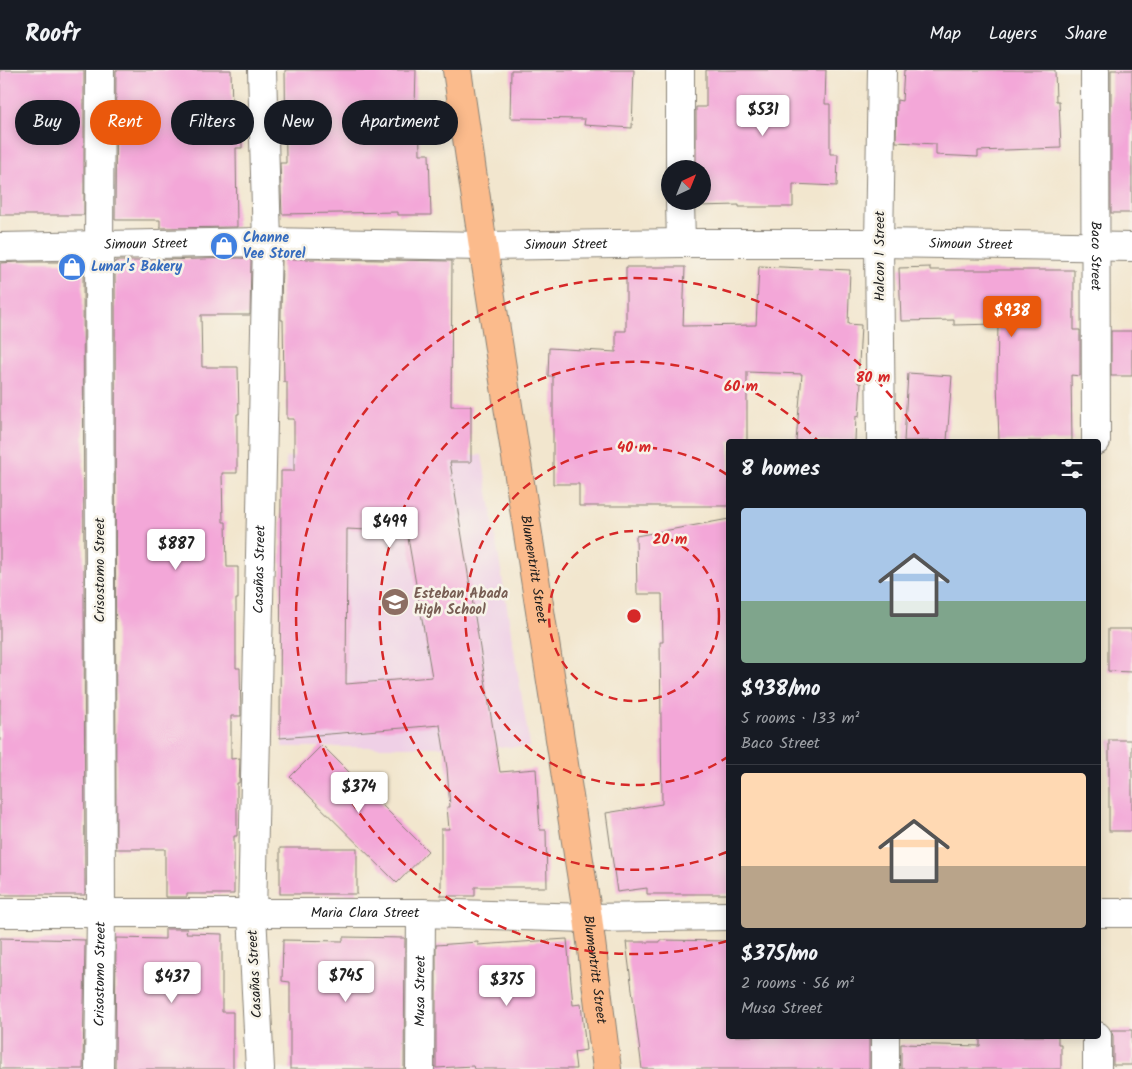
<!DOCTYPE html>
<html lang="en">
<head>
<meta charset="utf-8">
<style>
  body { margin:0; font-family:Kalam,sans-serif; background:#242831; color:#f1f3f6; height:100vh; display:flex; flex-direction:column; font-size:19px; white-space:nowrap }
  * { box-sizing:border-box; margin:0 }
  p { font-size:16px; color:#9ea1a6 }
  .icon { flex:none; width:28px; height:28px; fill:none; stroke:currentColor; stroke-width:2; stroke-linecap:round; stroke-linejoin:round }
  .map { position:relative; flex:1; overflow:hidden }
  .sheet { position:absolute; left:726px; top:369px; width:375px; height:600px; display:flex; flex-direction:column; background:#171b24; border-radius:5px; box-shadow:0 2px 12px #0003 }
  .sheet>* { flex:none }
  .top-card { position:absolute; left:15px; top:30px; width:475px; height:45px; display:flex; gap:10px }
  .needle { width:32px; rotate:43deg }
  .tools { position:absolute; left:661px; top:90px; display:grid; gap:10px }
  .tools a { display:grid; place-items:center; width:50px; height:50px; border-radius:50%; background:#171b24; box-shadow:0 2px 12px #0003; font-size:25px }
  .price { position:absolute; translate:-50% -42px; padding:0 11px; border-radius:5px; background:#fff; color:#222; font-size:16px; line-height:32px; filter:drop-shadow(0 1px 2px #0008) }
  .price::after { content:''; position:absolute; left:50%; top:30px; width:15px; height:11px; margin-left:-8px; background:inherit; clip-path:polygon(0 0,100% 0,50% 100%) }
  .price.on { background:#ea580c; color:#fff }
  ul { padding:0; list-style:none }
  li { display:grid; align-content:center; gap:10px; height:265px; padding:0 15px }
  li+li { border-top:1px solid #363941 }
  li span { display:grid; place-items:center; height:155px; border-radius:5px; color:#555 }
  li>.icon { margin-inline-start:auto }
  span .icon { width:90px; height:90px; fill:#fffc; stroke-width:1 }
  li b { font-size:21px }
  h2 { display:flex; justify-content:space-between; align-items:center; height:60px; padding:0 15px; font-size:21px }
  .tag { padding:0 18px; border-radius:22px; background:#171b24; box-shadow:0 2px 12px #0003; font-size:18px; line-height:45px }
  .tag.on { background:#ea580c; color:#fff }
  header { display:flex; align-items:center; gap:30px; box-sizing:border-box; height:70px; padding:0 25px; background:#171b24; border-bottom:1px solid #363941 }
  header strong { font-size:24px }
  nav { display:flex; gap:28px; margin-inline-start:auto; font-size:18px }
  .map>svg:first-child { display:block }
  .built { fill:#efd0e6 }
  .building { fill:#f3a7d8; fill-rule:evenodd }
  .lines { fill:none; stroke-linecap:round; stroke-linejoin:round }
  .minor-casing { stroke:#878175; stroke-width:30 }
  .major-casing { stroke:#878175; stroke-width:30 }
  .minor { stroke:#fff; stroke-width:28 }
  .major { stroke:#fbbb8c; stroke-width:28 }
  .ring { fill:none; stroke:#d62828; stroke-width:2.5; stroke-dasharray:9 6 }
  .labels { text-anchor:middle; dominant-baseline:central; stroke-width:5; stroke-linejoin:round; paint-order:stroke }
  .shop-label { font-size:14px; font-weight:bold; fill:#366cbe; stroke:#f7f3e8; text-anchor:start }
  .street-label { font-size:14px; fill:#1c1c1c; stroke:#f7f3e8 }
  .education-label { font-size:14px; font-weight:bold; fill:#785e54; stroke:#f7f3e8; text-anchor:start }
  .centre { fill:#d62828; stroke:#f7f3e8; stroke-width:2.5 }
  .ring-label { font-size:15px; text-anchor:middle; font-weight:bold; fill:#d62828; stroke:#f7f3e8; stroke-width:5; stroke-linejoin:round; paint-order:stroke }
</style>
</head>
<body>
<header>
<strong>Roofr</strong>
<nav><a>Map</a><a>Layers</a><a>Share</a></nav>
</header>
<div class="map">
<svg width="1132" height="999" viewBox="0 0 1132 999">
  <rect width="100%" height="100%" fill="#f7f3e8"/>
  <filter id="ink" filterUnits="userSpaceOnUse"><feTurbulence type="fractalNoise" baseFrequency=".02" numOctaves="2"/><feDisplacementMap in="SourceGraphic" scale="10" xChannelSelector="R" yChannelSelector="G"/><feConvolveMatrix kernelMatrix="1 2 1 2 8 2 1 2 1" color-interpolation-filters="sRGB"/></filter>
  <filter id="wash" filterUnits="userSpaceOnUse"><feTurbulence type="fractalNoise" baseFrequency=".0096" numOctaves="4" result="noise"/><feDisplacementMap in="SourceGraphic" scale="20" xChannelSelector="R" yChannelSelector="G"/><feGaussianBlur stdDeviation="1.12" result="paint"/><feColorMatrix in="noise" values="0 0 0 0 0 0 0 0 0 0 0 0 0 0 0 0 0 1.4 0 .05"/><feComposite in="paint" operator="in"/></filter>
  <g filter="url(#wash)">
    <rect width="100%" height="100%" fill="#f2e6ce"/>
    <polygon class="built" points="482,385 530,677 282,677 286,387"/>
    <g id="blocks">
      <g class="building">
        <rect x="0" y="0" width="84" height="145"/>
        <polygon points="116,0 231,0 232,37 242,37 242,78 236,78 237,157 160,158 160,150 115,150"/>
        <polygon points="285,0 416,0 415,36 419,36 420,84 429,84 431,145 398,145 398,142 282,144 280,93 286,93"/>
        <polygon points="511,0 634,0 632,58 584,55 585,49 510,48"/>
        <polygon points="706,0 826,0 825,34 830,34 830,84 838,84 837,116 793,114 793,137 739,137 739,135 697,136 697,131 702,131 702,99 696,99 696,37 706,37"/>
        <polygon points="904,0 1055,0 1056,31 1059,31 1061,78 978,81 978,87 936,85 936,74 896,72 897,30 902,31"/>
        <rect x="1111" y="0" width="21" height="143"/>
        <polygon points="239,188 251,189 250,245 201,245 202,297 238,297 239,344 237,344 237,403 222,403 223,452 226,452 227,497 238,497 238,529 236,529 236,598 240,598 241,646 231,646 231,689 240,688 239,713 237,713 237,766 234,766 234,824 187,824 187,827 165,827 165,779 116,779 115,191 160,191 160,190"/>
        <path d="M282,189H315L452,191L451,336H471V392H450L500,702L536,699L540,760H546L547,817H475V826H441V759H449L447,737H450L447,698L440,655L280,668L281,401H294V349H287V312H284L283,250H281V245ZM347,459L407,462L432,607L346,614Z"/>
        <polygon points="19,192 83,192 85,825 0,825 0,193"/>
        <polygon points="759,196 850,200 848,254 861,255 858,313 861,313 859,347 856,346 855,371 796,371 802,304 747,302 747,371 729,371 729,436 579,436 579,414 553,414 553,306 548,306 549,278 616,282 616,261 626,261 626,197 685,197 683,256 756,255"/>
        <polygon points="930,197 930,200 1074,200 1074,260 1080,260 1080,306 1071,305 1072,371 999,371 997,312 998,254 954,255 954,250 901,251 899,198"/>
        <rect x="1111" y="261" width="21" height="45"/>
        <polygon points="908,303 952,306 947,371 904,371"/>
        <polygon points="729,449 729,824 647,824 647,818 617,822 606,743 662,734 660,572 663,572 662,524 637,524 636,466"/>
        <polygon points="1108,559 1132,559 1132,602 1108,601"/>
        <rect x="1109" y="670" width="23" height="91"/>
        <polygon points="322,675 428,781 397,813 290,707"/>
        <rect x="280" y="778" width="77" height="46"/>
        <polygon points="165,859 187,859 186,863 222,864 222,942 233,942 233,999 115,999 116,868 165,869"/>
        <polygon points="343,867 405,868 404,999 290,999 290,912 282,911 283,870 343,871"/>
        <polygon points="0,868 85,870 83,999 0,999"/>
        <polygon points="567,869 573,935 581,934 586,980 574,982 576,999 474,999 473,996 436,998 436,875 478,872 478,875"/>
        <polygon points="660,870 729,871 729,966 869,966 869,999 642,999 626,872 660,872"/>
        <polygon points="1111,960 1132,960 1132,995 1113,995 1113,966"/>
        <polygon points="980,966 1058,966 1058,974 1061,974 1061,999 901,999 901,974 980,976"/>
      </g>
    </g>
  </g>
  <g filter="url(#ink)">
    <use href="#blocks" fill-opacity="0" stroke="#878175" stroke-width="1"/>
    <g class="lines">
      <defs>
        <g id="minor">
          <polyline points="680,0 680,99"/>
          <path id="s1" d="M1095,0L1096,371"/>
          <polyline points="680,131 681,173"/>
          <path id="s2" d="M0,177L267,172L483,176L681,173H879L1132,177"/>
          <polyline points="881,371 879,173 882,0"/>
          <path id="s3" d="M0,843H421L588,848L729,846"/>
          <polyline points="1099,843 1132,843"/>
          <polyline points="885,966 885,999"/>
          <polyline points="1097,966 1097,999"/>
          <path id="s4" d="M99,999L101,843L99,176L100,0"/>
          <path id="s5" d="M260,999L252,844L267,172L262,0"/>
          <path id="s6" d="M420,999L421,843"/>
        </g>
        <g id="major">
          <path id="s7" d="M457,0L483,176L588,848L607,999"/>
        </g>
      </defs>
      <use href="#minor" class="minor-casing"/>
      <use href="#major" class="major-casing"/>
      <use href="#minor" class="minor"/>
      <use href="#major" class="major"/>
    </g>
  </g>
  <g class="ring">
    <circle cx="634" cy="546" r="85"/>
    <path d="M729 686A169 169 0 1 1 729 406"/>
    <path d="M727 782A254 254 0 1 1 818 371"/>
    <path d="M727 871A338 338 0 1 1 922 369"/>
  </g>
  <defs>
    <symbol id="shop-disc" viewBox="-11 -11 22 22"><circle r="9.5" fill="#3f7fe0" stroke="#f7f3e8"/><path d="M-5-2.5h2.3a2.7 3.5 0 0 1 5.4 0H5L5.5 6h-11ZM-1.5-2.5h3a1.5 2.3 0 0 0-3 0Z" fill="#fff"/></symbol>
    <symbol id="school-disc" viewBox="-11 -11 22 22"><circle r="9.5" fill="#8d6e63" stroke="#f7f3e8"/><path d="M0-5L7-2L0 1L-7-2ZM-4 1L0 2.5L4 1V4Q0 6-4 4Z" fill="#fff"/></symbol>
  </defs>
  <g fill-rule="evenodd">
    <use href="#shop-disc" x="208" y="160" width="32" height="32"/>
    <use href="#shop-disc" x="56" y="181" width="32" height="32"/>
    <use href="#school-disc" x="379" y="516" width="32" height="32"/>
  </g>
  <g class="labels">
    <g class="shop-label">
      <text x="243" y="168">Channe<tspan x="243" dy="16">Vee Storel</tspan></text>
      <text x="91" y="197">Lunar's Bakery</text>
    </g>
    <g class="street-label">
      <text stroke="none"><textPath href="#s2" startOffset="146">Simoun Street</textPath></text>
      <text stroke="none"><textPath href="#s2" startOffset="566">Simoun Street</textPath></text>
      <text stroke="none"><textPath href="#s2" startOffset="971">Simoun Street</textPath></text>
      <text transform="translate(880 186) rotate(-90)">Halcon 1 Street</text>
      <text stroke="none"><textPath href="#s1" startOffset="186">Baco Street</textPath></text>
      <text stroke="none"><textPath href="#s7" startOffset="505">Blumentritt Street</textPath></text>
      <text transform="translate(100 500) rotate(-90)">Crisostomo Street</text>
      <text stroke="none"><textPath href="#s5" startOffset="500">Casañas Street</textPath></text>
      <text stroke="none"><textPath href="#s3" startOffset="365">Maria Clara Street</textPath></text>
      <text stroke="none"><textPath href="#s7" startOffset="910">Blumentritt Street</textPath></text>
      <text stroke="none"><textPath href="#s4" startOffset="95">Crisostomo Street</textPath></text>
      <text transform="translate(255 904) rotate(-93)">Casañas Street</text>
      <text stroke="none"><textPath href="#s6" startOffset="78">Musa Street</textPath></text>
    </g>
    <g class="education-label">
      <text x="414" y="524">Esteban Abada<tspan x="414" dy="16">High School</tspan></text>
    </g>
  </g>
  <circle cx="634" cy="546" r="8" class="centre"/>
  <g class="ring-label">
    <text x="873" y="312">80 m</text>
    <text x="741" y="321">60 m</text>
    <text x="634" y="382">40 m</text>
    <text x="670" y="474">20 m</text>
  </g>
</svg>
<div class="tools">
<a><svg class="needle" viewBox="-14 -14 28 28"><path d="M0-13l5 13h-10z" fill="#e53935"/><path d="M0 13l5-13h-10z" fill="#9ea1a6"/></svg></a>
</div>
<b class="price" style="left:763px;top:67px">$531</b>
<b class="price on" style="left:1012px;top:268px">$938</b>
<b class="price" style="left:390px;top:479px">$499</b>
<b class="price" style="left:176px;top:501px">$887</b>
<b class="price" style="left:359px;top:744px">$374</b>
<b class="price" style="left:346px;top:933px">$745</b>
<b class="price" style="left:172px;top:934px">$437</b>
<b class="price" style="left:507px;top:937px">$375</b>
<div class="top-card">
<a class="tag">Buy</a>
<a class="tag on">Rent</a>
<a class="tag">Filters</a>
<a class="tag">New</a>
<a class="tag">Apartment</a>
</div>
<section class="sheet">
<h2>8 homes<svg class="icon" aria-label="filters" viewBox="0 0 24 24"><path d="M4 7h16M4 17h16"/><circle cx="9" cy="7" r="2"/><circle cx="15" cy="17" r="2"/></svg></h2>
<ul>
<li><span style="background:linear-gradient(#a9c7e8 60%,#7fa58c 0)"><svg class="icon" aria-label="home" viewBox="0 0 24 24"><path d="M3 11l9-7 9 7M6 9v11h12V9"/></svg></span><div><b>$938/mo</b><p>5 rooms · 133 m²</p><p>Baco Street</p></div></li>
<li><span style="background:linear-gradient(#ffd9b3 60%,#b9a48a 0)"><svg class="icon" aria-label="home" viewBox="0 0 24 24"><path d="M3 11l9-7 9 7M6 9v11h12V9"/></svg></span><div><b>$375/mo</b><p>2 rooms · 56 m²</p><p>Musa Street</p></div></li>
</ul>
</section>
</div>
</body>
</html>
